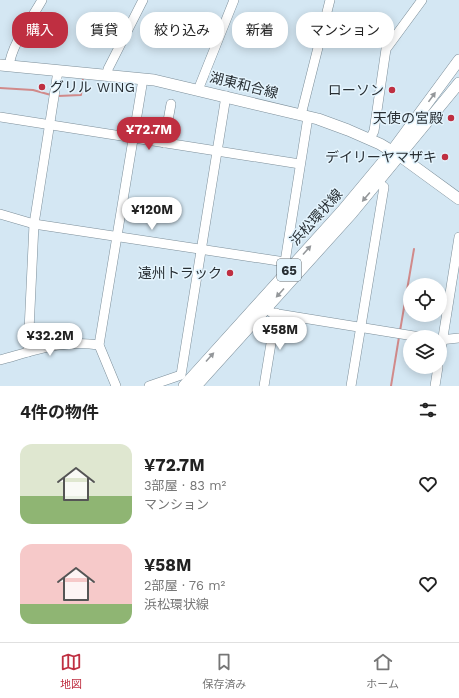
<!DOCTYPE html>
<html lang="ja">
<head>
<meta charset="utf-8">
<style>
  body { margin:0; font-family:"Work Sans","Noto Sans JP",sans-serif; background:#f6f6f6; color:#222; height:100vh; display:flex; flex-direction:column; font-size:15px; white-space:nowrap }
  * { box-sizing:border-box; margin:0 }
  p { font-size:13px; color:#767676 }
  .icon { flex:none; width:22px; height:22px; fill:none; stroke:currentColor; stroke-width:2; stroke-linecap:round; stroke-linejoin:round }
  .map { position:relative; height:386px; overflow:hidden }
  .side { display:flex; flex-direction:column; background:#fff; flex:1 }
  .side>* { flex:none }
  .banner { position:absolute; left:12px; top:12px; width:435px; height:36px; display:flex; gap:8px }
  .tools { position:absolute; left:403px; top:278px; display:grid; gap:8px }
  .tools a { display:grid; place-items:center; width:44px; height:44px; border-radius:50%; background:#fff; box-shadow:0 2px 10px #0003; font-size:20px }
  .price { position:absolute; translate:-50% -34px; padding:0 9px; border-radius:14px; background:#fff; color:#222; font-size:13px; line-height:26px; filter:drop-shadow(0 1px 2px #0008) }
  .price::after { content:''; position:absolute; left:50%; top:24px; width:12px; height:9px; margin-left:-6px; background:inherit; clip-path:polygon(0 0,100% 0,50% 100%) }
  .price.active { background:#bf2f41; color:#fff }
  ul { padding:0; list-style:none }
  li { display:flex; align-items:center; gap:12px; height:100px; padding:0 20px }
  li span { display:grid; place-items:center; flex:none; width:112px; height:80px; border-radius:12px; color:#555 }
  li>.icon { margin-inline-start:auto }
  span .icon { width:48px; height:48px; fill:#fffc; stroke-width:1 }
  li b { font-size:17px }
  h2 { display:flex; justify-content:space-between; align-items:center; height:48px; padding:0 20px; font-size:17px }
  .chip { padding:0 14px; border-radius:16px; background:#fff; box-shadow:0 2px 10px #0003; font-size:14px; line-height:36px }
  .chip.active { background:#bf2f41; color:#fff }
  .menu { display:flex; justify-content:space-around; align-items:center; height:56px; border-top:1px solid #e0e0e0; background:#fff; font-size:11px; color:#767676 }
  .menu a { display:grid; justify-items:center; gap:2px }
  .menu .active { color:#bf2f41 }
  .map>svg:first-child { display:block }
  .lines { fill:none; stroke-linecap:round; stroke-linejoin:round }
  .stream { stroke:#d18a8a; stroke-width:2 }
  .minor-casing { stroke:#7c8e99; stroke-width:10 }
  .major-casing { stroke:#7c8e99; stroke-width:12 }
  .minor { stroke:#fff; stroke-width:9 }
  .major { stroke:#fff; stroke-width:11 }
  .oneway { fill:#94979a }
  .poi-dot { fill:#bf2f41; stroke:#e4f4fd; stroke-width:1.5 }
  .labels { text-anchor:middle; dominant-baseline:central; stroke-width:3; stroke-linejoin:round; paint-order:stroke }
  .shield { fill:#e4f4fd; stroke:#606a70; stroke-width:1 }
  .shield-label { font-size:13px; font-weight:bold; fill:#282f34 }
  .street-label { font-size:14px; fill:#282f34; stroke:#e4f4fd }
  .poi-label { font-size:14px; fill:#282f34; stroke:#e4f4fd; text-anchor:end }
</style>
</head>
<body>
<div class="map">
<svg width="459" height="386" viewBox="0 0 459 386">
  <rect width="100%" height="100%" fill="#d4e7f3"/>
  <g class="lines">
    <g class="stream">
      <polyline points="0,88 33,90 51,95"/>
      <polyline points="58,96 81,95 83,78"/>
      <polyline points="400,331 414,249"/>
      <polyline points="391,386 399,337"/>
    </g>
    <defs>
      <g id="minor">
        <path d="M9,66C12,43 31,20 42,0"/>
        <polyline points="107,75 108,69 143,0"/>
        <polyline points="198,90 234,0"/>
        <polyline points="301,115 330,0"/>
        <polyline points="0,117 300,164"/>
        <polyline points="370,139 374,131 386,49 422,0"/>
        <polyline points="164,143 171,104"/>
        <polyline points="0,214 34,224 285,262 293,266"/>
        <polyline points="285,262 308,117"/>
        <polyline points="267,308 272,313 420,337"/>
        <polyline points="440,340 459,338"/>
        <polyline points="28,352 34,224 58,71"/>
        <polyline points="440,356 459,237"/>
        <path d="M0,360C33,351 64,339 99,345"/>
        <polyline points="116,386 99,345 143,79"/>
        <polyline points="149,386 181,375 226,96"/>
        <polyline points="264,386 276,313"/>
        <polyline points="351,386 384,187 378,182"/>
        <polyline points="435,386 438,367"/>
      </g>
      <g id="major">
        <polyline points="0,65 154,80 318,119 348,130 380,144 400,156 459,199"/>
        <polyline points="184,386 342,211 392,151 459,60"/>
        <polyline points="196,386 352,213 459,83"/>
      </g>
    </defs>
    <use href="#minor" class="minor-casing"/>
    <use href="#major" class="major-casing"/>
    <use href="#minor" class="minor"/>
    <use href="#major" class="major"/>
  </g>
  <defs><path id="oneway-solid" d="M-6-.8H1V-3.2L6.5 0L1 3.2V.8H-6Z"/></defs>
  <g class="oneway">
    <use href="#oneway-solid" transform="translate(432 97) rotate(-54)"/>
    <use href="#oneway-solid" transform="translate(366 197) rotate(130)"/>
    <use href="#oneway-solid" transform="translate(307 250) rotate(-48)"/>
    <use href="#oneway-solid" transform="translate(280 293) rotate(132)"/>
    <use href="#oneway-solid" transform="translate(210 357) rotate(-48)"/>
  </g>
  <g class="poi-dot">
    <circle cx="42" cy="87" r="4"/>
    <circle cx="392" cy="90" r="4"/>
    <circle cx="451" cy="118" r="4"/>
    <circle cx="445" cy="157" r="4"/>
    <circle cx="230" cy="273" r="4"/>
  </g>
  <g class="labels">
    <rect class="shield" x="277" y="259" width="24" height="22" rx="3"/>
    <g class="shield-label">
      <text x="289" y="270">65</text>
    </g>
    <g class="street-label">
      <text transform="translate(244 85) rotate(14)">湖東和合線</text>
      <text transform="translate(316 217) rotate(-48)">浜松環状線</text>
    </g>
    <g class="poi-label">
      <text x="50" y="87" text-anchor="start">グリル WING</text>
      <text x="384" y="90">ローソン</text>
      <text x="443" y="118">天使の宮殿</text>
      <text x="437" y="157">デイリーヤマザキ</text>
      <text x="222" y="273">遠州トラック</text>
    </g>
  </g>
</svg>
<div class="tools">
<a><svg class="icon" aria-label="locate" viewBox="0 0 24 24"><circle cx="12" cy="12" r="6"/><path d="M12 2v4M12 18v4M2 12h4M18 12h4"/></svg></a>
<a><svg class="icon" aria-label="layers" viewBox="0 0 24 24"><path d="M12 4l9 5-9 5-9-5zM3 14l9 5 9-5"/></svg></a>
</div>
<b class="price active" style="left:149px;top:151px">¥72.7M</b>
<b class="price" style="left:152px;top:231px">¥120M</b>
<b class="price" style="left:280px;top:351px">¥58M</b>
<b class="price" style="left:50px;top:357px">¥32.2M</b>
<div class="banner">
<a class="chip active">購入</a>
<a class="chip">賃貸</a>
<a class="chip">絞り込み</a>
<a class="chip">新着</a>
<a class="chip">マンション</a>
</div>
</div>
<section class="side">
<h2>4件の物件<svg class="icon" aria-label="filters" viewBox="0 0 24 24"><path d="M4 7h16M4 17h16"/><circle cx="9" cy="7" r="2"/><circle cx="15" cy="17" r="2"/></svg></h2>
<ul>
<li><span style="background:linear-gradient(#dfe7d0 65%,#8fb573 0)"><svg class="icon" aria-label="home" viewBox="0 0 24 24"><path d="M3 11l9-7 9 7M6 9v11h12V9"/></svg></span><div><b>¥72.7M</b><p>3部屋 · 83 m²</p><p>マンション</p></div><svg class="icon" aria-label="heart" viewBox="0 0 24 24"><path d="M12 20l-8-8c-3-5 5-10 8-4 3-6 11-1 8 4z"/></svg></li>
<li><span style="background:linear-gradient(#f6c9c9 75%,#8fb573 0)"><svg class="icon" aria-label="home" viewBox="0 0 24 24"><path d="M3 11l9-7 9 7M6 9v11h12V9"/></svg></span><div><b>¥58M</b><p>2部屋 · 76 m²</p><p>浜松環状線</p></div><svg class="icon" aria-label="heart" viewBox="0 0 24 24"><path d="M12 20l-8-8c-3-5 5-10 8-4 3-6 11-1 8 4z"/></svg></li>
</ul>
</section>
<nav class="menu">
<a class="active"><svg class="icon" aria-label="map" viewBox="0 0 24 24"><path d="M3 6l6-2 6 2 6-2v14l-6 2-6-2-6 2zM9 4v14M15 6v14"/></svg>地図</a>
<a><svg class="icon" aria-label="saved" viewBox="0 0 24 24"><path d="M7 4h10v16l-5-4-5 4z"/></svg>保存済み</a>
<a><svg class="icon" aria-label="home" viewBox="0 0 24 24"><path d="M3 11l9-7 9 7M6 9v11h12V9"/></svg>ホーム</a>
</nav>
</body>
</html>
